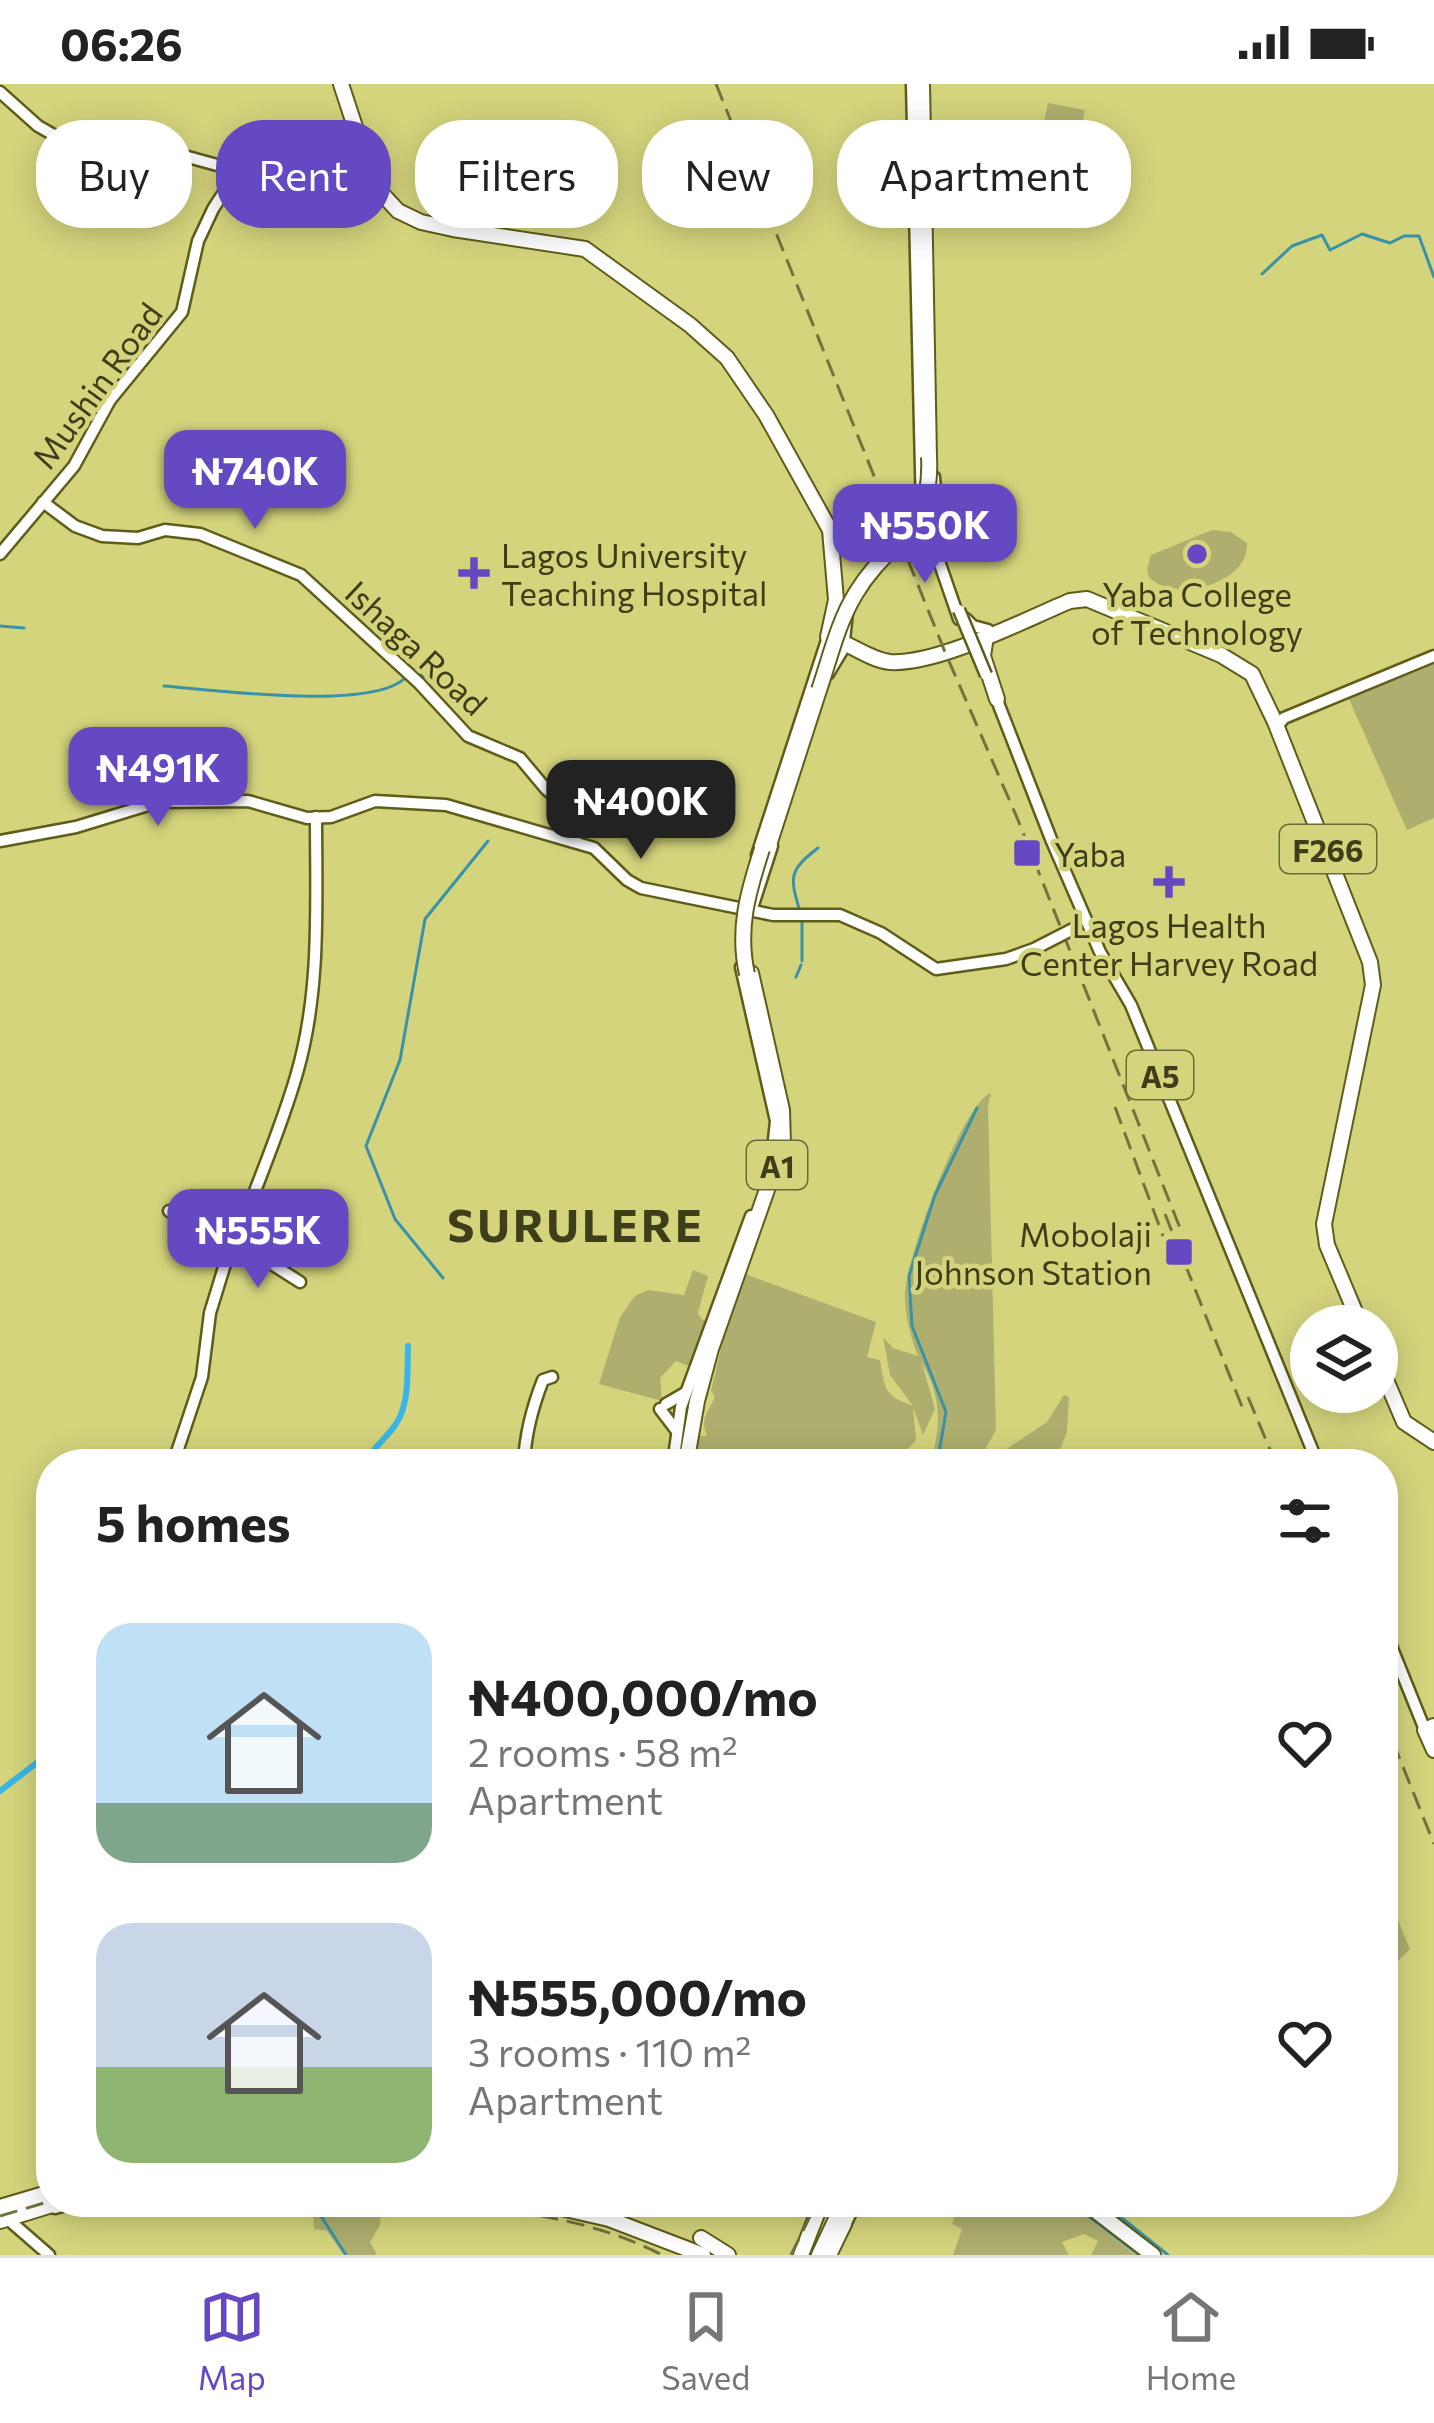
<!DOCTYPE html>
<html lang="en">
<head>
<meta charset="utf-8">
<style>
  body { margin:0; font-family:Commissioner,sans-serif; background:#f2f2f2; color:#222; height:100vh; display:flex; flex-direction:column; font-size:45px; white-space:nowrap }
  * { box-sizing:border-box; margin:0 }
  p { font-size:39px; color:#767676 }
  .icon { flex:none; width:66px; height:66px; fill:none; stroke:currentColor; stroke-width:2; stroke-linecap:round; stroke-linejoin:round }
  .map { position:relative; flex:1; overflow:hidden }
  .side { position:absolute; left:36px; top:1365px; width:1362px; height:768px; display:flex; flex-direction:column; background:#fff; border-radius:48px; box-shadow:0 6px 30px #0003 }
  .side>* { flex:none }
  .guide { position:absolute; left:36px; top:36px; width:1362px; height:108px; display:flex; gap:24px }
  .tools { position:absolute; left:1290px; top:1221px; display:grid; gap:24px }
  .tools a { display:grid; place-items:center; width:108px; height:108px; border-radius:50%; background:#fff; box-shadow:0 6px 30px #0003; font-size:60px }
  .price { position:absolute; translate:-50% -102px; padding:0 27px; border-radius:24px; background:#6549c2; color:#fff; font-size:39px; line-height:78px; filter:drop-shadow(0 3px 6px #0008) }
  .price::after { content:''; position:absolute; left:50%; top:72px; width:36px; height:27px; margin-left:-18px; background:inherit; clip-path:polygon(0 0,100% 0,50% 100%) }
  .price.current { background:#222; color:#fff }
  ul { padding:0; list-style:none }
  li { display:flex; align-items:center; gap:36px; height:300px; padding:0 60px }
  li span { display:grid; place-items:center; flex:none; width:336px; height:240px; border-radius:36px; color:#555 }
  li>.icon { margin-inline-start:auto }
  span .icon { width:144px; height:144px; fill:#fffc; stroke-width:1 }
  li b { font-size:51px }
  h2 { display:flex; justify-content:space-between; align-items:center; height:144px; padding:0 60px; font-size:51px }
  .chip { padding:0 42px; border-radius:48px; background:#fff; box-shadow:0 6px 30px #0003; font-size:42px; line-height:108px }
  .chip.current { background:#6549c2; color:#fff }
  .status { display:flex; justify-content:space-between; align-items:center; height:84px; padding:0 60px; background:#fff; direction:ltr }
  .status svg { height:33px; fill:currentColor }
  .tab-bar { display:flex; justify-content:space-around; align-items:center; height:168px; border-top:3px solid #e0e0e0; background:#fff; font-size:33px; color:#767676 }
  .tab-bar a { display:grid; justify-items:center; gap:6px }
  .tab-bar .current { color:#6549c2 }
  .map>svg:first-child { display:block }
  .green { fill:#aeaf6e }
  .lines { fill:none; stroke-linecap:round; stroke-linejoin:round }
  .stream { stroke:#3a92a9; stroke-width:3 }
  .canal { stroke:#39b6e6; stroke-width:6 }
  .major-casing { stroke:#5e5d19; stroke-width:15 }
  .highway-casing { stroke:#5e5d19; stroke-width:18 }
  .major { stroke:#fff; stroke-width:10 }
  .highway { stroke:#fff; stroke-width:14 }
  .rail { stroke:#73733d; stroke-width:3; stroke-dasharray:18 9; stroke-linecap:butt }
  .major-bridge-casing { stroke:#5e5d19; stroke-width:15; stroke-linecap:butt }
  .highway-bridge-casing { stroke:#5e5d19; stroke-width:18; stroke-linecap:butt }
  .major-bridge { stroke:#fff; stroke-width:10 }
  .highway-bridge { stroke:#fff; stroke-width:14 }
  .poi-dot { fill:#6549c2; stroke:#d4d47d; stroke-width:4.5 }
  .labels { text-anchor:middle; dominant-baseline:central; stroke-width:9; stroke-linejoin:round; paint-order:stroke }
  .shield { fill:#d4d47d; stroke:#6b6b38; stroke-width:3 }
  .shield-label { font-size:30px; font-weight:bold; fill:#3e3e1a }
  .street-label { font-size:33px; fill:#3e3e1a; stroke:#d4d47d }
  .poi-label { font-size:33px; fill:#3e3e1a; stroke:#d4d47d; text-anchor:start }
  .district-label { font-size:45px; font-weight:bold; letter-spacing:3px; fill:#3e3e1a; stroke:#d4d47d }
</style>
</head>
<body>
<div class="status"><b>06:26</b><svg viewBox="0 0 49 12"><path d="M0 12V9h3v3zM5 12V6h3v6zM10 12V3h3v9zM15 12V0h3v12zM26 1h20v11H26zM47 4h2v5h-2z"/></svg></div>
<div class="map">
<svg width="1434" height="2171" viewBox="0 0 1434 2171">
  <rect width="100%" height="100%" fill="#d4d47d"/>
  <g class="green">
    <polygon points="1048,19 1085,26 1080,50 1043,43"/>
    <path d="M1212,446L1231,448L1247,459C1249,501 1173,519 1149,493L1147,485L1151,471Z"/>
    <polygon points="1434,574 1434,734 1407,746 1348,613"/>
    <path d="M991,1009L988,1022L996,1346L977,1380H930C941,1344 942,1312 922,1279L935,1325L923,1351L913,1323L916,1356L899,1375L882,1372L879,1380H693L698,1352H707C699,1333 709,1329 715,1312L711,1307L726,1243L745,1190L876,1238L867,1273L880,1276C885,1306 884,1311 913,1322L890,1291L883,1253L893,1264L918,1272C911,1255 904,1228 905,1209C906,1175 962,1019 991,1009Z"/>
    <polygon points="693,1186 708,1192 698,1229 701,1235 711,1238 691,1283 676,1277 660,1294 662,1317 599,1300 620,1233 635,1212 648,1206 684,1211"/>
    <polygon points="1064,1311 1069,1313 1067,1347 1055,1379 984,1380 1047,1338"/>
    <polygon points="1392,1822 1410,1865 1397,1878 1383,1876 1383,1831"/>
    <polygon points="291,2118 367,2120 381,2125 380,2141 370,2158 377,2171 344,2171 327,2147 314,2145 312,2121"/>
    <polygon points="947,2118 1068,2118 1135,2171 1091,2171 1098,2157 1084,2150 1062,2158 1069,2171 953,2171 962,2145 952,2140 956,2129 950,2126 947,2132 937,2132 935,2124"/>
  </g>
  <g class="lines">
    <g class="stream">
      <polyline points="1262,190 1292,162 1322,151 1330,166 1362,150 1390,159 1404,152 1419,152 1434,193"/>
      <polyline points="0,542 24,544"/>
      <polyline points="411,587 415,585 423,593"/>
      <path d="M164,602C213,606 372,627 405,594"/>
      <path d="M800,828C790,793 788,787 818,764"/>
      <polyline points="802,837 802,877"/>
      <polyline points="796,893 801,881"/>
      <polyline points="443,1194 395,1135 366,1062 400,976 425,835 488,757"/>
      <polyline points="937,1380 946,1328 912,1242 909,1192 935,1111 977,1024"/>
      <polyline points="1070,2118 1139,2171"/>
      <polyline points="1102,2118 1168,2171"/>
      <polyline points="319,2129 346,2171"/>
    </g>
    <g class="canal">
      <path d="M367,1380C373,1362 386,1355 396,1340C410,1319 407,1287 408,1262"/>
      <polyline points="0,1707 51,1668"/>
    </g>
    <defs>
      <g id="major">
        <polyline points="912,0 922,428 959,535"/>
        <polyline points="0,8 38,42 66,58 159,65 217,81 308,98 332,97 370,76"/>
        <polyline points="934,393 939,464"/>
        <polyline points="43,418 75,442 102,452 138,454 165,446 200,450 301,491 419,599 468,652 520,674 546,705 574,729 577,746 574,758"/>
        <polyline points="0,470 74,382 110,316 182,228 198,157 213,125 239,85"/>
        <polyline points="966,535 973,542 988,546"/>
        <polyline points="828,590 843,565 847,529"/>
        <polyline points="995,611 1051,755 1100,868 1131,921 1318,1380"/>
        <polyline points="1278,641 1284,634 1434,572"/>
        <polyline points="0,757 76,743 158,718 248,717 307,734 331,733 375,717 446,721 594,764 627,796 641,804 773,831 840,831 881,849 936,885 1006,875 1034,865"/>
        <polyline points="757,771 828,553"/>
        <polyline points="752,824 772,762"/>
        <polyline points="741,883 776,1037 772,1075"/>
        <polyline points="169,1127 229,1166"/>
        <path d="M234,1156L243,1163L237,1171L229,1167V1161L241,1145C259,1094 282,1042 297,989C321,906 316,819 316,733"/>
        <polyline points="242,1161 300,1198"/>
        <polyline points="666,1320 685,1309"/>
        <polyline points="660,1325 676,1346"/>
        <polyline points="173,1380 202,1293 210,1229 229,1167"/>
        <path d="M524,1380C525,1350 532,1324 543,1296L552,1293"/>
        <polyline points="673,1380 681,1323 751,1132"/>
        <polyline points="1383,1542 1425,1646"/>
        <polyline points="55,2124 79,2118"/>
        <polyline points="10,2137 49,2171"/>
        <polyline points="843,2145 856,2118"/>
      </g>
      <g id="highway">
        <path d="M341,0L374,101L398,127L421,138L453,145L585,165L690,241L727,274L766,331L830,446L836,516L828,553C849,558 869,576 890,578C938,581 1024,536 1070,517L1087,515L1221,571L1252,590L1275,638L1370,878L1373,901L1324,1140L1327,1161L1361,1242"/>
        <polyline points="922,0 929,373"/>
        <polyline points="986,552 983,572 997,615"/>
        <polyline points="767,767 819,606"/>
        <polyline points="1377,1275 1404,1338 1434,1358"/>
        <polyline points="686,1380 697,1317 711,1265 783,1060 782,1026 751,889"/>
        <polyline points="1434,1642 1425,1646 1434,1666"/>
        <polyline points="535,2118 609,2135 703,2171"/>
        <polyline points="1084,2118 1153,2171"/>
        <polyline points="0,2123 51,2108"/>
        <polyline points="599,2127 616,2126 631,2118"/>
        <polyline points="0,2137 62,2118"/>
        <polyline points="701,2154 728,2171"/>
        <polyline points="801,2171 817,2130"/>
        <polyline points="819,2171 844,2118"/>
        <polyline points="829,2171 844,2140"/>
      </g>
    </defs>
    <use href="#major" class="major-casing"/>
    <use href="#highway" class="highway-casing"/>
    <use href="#major" class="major"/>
    <use href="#highway" class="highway"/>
    <g class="rail">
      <polyline points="716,0 945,568 1018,736 1180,1144"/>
      <polyline points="1115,1023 1163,1152"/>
      <polyline points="1165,1130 1245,1330"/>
      <polyline points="1248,1313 1276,1380"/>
      <polyline points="1383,1633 1434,1760"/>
      <path d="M379,2118C475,2122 575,2126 662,2171"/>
      <polyline points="0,2132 51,2117"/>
      <polyline points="791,2171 817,2118"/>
    </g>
    <defs>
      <g id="major-bridge">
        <polyline points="959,526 986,591"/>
        <polyline points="1034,865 1077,843"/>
      </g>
      <g id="highway-bridge">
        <path d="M819,606C830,574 838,538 856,509C890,453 933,450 929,373"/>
        <path d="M747,890C737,845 748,808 762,765"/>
      </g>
    </defs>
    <use href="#major-bridge" class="major-bridge-casing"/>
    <use href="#highway-bridge" class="highway-bridge-casing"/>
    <use href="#major-bridge" class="major-bridge"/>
    <use href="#highway-bridge" class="highway-bridge"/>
  </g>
  <g class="poi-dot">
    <circle cx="1197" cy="470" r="12"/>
    <path d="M468 471h12v12h12v12h-12v12h-12v-12h-12v-12h12z"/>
    <rect x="1012" y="754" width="30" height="30" rx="6"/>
    <path d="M1163 780h12v12h12v12h-12v12h-12v-12h-12v-12h12z"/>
    <rect x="1164" y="1153" width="30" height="30" rx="6"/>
  </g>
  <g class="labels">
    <g class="shield">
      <rect x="1280" y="741" width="96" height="48" rx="9"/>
      <rect x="1127" y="967" width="66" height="48" rx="9"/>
      <rect x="747" y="1057" width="60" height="48" rx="9"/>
    </g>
    <g class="shield-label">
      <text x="1328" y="765">F266</text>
      <text x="1160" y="991">A5</text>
      <text x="777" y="1081">A1</text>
    </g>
    <g class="street-label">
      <text transform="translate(96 301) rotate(-54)">Mushin Road</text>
      <text transform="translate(417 563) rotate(43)">Ishaga Road</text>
    </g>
    <g class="poi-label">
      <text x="501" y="470">Lagos University<tspan x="501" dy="38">Teaching Hospital</tspan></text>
      <text x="1197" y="509" text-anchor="middle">Yaba College<tspan x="1197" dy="38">of Technology</tspan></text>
      <text x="1054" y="769">Yaba</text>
      <text x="1169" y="840" text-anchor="middle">Lagos Health<tspan x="1169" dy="38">Center Harvey Road</tspan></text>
      <text x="1152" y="1149" text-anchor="end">Mobolaji<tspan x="1152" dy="38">Johnson Station</tspan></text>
    </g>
    <g class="district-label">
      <text x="576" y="1139">SURULERE</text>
    </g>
  </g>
</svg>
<div class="tools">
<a><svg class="icon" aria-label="layers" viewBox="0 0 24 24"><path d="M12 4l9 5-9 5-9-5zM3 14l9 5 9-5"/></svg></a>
</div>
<b class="price" style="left:255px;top:448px">₦740K</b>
<b class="price" style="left:925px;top:502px">₦550K</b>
<b class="price" style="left:158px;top:745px">₦491K</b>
<b class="price current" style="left:641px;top:778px">₦400K</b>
<b class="price" style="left:258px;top:1207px">₦555K</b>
<div class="guide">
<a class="chip">Buy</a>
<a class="chip current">Rent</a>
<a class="chip">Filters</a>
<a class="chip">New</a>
<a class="chip">Apartment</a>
</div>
<section class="side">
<h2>5 homes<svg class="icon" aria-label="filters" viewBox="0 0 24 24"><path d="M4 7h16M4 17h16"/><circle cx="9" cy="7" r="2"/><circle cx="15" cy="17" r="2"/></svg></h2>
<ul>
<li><span style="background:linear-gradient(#bfe0f5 75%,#7fa58c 0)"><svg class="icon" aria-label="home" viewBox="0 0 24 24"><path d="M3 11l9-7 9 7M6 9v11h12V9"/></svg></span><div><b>₦400,000/mo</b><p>2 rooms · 58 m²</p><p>Apartment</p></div><svg class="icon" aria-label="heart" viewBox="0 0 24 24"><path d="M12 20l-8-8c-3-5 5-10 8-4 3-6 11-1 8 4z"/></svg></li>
<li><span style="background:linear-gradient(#c9d6e8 60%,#8fb573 0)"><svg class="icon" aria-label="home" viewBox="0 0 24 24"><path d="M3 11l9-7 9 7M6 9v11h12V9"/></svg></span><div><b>₦555,000/mo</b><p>3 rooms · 110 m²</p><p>Apartment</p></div><svg class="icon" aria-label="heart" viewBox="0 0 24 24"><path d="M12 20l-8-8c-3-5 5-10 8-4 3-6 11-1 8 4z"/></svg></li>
</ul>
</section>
</div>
<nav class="tab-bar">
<a class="current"><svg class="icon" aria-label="map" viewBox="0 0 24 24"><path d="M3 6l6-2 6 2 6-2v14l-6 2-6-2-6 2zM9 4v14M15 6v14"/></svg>Map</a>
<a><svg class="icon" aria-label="saved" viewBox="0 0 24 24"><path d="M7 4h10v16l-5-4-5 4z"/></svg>Saved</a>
<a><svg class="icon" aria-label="home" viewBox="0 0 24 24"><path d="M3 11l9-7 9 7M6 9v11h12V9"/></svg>Home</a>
</nav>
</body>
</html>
